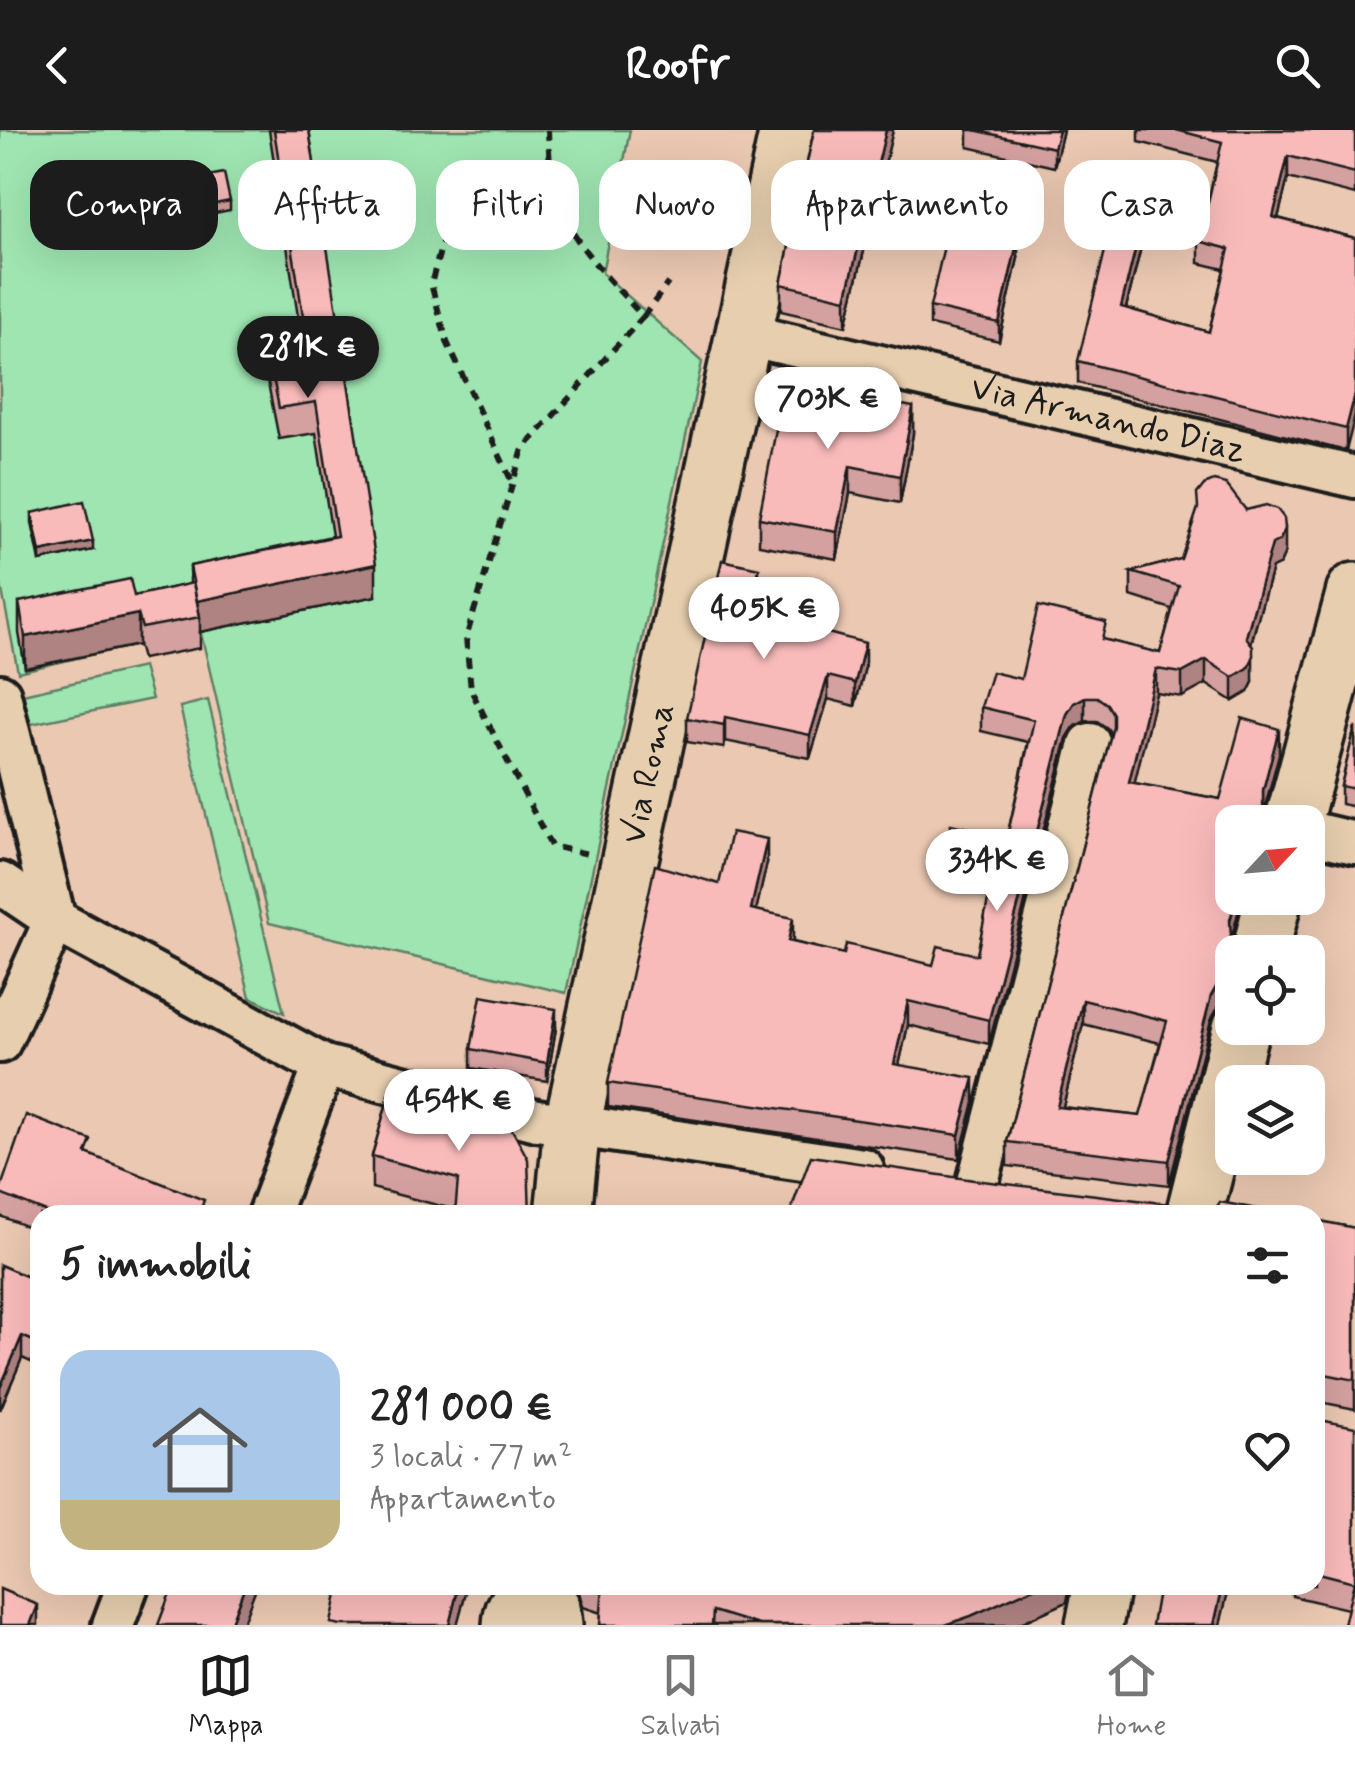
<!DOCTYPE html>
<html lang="it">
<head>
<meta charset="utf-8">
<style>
  body { margin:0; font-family:Mynerve,sans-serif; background:#f6f6f6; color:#222; height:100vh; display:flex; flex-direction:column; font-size:38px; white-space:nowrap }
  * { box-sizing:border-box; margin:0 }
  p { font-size:32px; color:#767676 }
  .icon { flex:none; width:55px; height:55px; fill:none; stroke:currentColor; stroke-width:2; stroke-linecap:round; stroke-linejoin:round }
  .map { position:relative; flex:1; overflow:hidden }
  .details { position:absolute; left:30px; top:1075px; width:1295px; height:390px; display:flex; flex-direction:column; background:#fff; border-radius:30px; box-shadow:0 10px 40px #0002 }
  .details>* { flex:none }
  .top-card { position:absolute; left:30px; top:30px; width:1295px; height:90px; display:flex; gap:20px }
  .needle { width:65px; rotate:64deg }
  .tools { position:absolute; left:1215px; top:675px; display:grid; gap:20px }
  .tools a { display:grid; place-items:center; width:110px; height:110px; border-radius:20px; background:#fff; box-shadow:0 10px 40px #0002; font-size:50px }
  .price { position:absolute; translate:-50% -85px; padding:0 22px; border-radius:35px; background:#fff; color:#222; font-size:32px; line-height:65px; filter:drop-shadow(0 2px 5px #0008) }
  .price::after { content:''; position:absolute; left:50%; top:60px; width:30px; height:22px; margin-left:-15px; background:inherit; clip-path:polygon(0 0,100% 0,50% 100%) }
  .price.active { background:#1c1c1c; color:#fff }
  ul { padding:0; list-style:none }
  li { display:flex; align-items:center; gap:30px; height:250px; padding:0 30px }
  li span { display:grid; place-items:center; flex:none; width:280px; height:200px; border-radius:30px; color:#555 }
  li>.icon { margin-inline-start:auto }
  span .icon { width:120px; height:120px; fill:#fffc; stroke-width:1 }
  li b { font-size:42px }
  h2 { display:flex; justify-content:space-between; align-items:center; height:120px; padding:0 30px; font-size:42px }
  .pill { padding:0 35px; border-radius:30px; background:#fff; box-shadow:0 10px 40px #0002; font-size:35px; line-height:90px }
  .pill.active { background:#1c1c1c; color:#fff }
  header { display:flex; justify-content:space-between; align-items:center; height:130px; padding:0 30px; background:#1c1c1c; color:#fff; font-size:45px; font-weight:700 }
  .tab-bar { display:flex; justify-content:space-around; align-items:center; height:140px; border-top:2px solid #e0e0e0; background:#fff; font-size:28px; color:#767676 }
  .tab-bar a { display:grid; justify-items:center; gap:5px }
  .tab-bar .active { color:#1c1c1c }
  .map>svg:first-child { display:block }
  .green { fill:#9fe5b1; stroke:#5e8066; stroke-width:2.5 }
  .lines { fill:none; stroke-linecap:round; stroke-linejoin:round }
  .street-casing { stroke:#1c1c1c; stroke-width:48 }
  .secondary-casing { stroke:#1c1c1c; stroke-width:62 }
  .primary-casing { stroke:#1c1c1c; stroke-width:62 }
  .path { stroke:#1c1c1c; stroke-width:6; stroke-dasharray:10 8; stroke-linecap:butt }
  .street { stroke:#e6ceae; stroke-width:40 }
  .secondary { stroke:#e6ceae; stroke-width:55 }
  .primary { stroke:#e6ceae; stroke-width:55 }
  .wall { fill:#d5a1a0; stroke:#1c1c1c; stroke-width:2.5; fill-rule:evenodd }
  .shaded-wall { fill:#ae8382; stroke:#1c1c1c; stroke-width:2.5 }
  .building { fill:#f8bbba; stroke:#1c1c1c; stroke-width:2.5; fill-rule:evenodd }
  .labels { text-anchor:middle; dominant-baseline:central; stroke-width:8; stroke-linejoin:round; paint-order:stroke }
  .street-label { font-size:35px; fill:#1c1c1c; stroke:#e6ceae }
</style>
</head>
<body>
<header><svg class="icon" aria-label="back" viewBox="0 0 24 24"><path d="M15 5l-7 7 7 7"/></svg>Roofr<svg class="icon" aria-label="search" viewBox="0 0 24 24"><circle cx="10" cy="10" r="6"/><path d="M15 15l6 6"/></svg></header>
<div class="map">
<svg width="1355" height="1495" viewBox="0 0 1355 1495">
  <rect width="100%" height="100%" fill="#ebc8b2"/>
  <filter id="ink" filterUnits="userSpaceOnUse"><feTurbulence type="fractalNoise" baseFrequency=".01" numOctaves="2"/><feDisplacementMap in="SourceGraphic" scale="20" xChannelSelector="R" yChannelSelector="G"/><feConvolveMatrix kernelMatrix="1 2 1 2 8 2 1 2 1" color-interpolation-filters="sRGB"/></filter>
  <g filter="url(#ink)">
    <g class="green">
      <polygon points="0,0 630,0 602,143 702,232 566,863 269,793 200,499 18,542 0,450"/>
      <polygon points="143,537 152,569 31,594 23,564"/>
      <polygon points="208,570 284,883 250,867 180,577"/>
    </g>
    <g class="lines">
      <defs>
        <g id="street">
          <path id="s1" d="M743,204L1355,347"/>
          <polyline points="0,565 55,790 0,912"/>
          <polyline points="1308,702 1355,713"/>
          <polyline points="0,753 55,790 324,936 537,990 863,1039"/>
          <polyline points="977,1056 1090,614"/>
          <polyline points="268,1085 324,936"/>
          <polyline points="113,1495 128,1455"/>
        </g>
        <g id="secondary">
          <path id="s2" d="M563,1085L572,996L788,0"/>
          <path d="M511,1495C512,1469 532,1460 552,1478L554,1495"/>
        </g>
        <g id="primary">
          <polyline points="1293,692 1355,461"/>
          <polyline points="1260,822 1274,768"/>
          <polyline points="1194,1085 1241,898"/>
          <polyline points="1094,1495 1102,1455"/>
        </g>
      </defs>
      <use href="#street" class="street-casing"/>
      <use href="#secondary" class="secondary-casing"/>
      <use href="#primary" class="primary-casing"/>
      <g class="path">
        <path d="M548,0C549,29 551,60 564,87C583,125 615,155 643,187L523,319L466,508L471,560L551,716L588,724"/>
        <polyline points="449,88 431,154 447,212 512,352"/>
        <polyline points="643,187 668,153"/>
      </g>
      <use href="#street" class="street"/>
      <use href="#secondary" class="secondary"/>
      <use href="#primary" class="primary"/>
    </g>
    <g class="wall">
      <polygon points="269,0 309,0 376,466 200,502 200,518 142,529 138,515 25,538 19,503 19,472 134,466 190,454 190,436 332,406 316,303 279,309 266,243 266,211 301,206"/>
      <polygon points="814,0 893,0 846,196 781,181 781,154"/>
      <polygon points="968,0 1063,0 1054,37 968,17"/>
      <polygon points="1139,0 1355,0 1355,65 1288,48 1278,88 1355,108 1346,321 1078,253 1078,231 1141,117 1126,178 1209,202 1224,139 1199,133 1199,111 1217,32 1139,12"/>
      <polygon points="130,61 230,71 230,80 135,99 130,70"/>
      <polygon points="1018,128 999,211 930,195 930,177"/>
      <polygon points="913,277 913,304 900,373 850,363 837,429 759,415 759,388"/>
      <path d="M1246,380L1285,423L1280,434L1272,438L1251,514L1253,552L1248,562L1233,571L1206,554L1182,567L1156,563L1134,653L1220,669L1279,624L1264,678L1266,692L1232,768H1242L1231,810V832L1219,876L1211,890L1169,1055L1007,1036V1012L1111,604L1107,598L1097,591H1085L1074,597L1067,608L989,914L908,895L899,935L974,972L959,1029L608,977V953L719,754L767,733L756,780L793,812L844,824L933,835L977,825L990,763L945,747V723L1007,707L1028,612L981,601V577L1021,549L1106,510L1160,523L1172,479L1131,466V442L1181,429ZM1083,894L1160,913L1140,986L1063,977Z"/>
      <polygon points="32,383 93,420 40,431 32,393"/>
      <polygon points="759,461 754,483 865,537 855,576 828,569 810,628 725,611 724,618 687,612 687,588"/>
      <polygon points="1355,597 1355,677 1341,674 1341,656"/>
      <polygon points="556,898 547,951 471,938 471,919"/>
      <polygon points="390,962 530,1085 456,1080 372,1058 372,1026"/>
      <polygon points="91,1025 204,1085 40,1085 40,1102 0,1086 0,1060"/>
      <polygon points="1315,1090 1355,1098 1355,1279 1315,1271"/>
      <polygon points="0,1135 40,1152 40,1236 22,1228 0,1280"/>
      <polygon points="1315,1289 1350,1297 1355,1495 1348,1479 1292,1466 1292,1455 1315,1455"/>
      <polygon points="571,1455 1070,1455 1067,1472 1016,1495 600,1495 601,1483 583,1477 579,1462"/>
      <polygon points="1159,1455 1260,1455 1256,1465 1229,1458"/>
    </g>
    <g class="shaded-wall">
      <polygon points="886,0 893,0 846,196 846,169"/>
      <polygon points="1059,0 1063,0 1054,37 1054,18"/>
      <polygon points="1288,26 1288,48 1273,108 1273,87"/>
      <polygon points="1141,96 1141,117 1121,198 1121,177"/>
      <polygon points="1018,109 1018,128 999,211 999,193"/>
      <polygon points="1355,264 1355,285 1346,321 1346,299"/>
      <polygon points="913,277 913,304 900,373 900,346"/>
      <polygon points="850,336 850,363 837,429 837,402"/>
      <polygon points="1285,399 1285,423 1280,434 1272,438 1246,531 1246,507 1272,414"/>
      <polygon points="93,411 93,420 40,431 40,422"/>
      <polygon points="376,434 376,466 200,502 200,487 197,471"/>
      <polygon points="759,438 759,461 749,505 749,482"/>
      <polygon points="138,484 138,515 25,538 25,507"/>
      <polygon points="865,513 865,537 855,576 855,553"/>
      <polygon points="1253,528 1253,552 1248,562 1233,571 1233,547"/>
      <polygon points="1206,530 1206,554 1182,567 1182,543"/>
      <polygon points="1156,539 1156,563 1129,676 1129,652"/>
      <polygon points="828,546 828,569 810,628 810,605"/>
      <polygon points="1085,567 1085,591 1074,597 1067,608 989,914 989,890 1067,584 1074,573"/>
      <polygon points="725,587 725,611 724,618 724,595"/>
      <polygon points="1279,599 1279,624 1263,684 1263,660"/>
      <polygon points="767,709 767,733 751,803 751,779"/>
      <polygon points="1236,768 1242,768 1231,810 1231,832 1219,876 1211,890 1169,1055 1169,1031"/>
      <polygon points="793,788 793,812 788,811"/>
      <polygon points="1083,870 1083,894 1057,1001 1057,977"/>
      <polygon points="908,871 908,895 894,958 894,934"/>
      <polygon points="556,879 556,898 547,951 547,933"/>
      <polygon points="974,948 974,972 959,1029 959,1005"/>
      <polygon points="22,1206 22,1228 0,1280 0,1258"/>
      <polygon points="245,1455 257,1455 242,1495 230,1495"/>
      <polygon points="459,1455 468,1455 457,1495 449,1495"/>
      <polygon points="1040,1455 1070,1455 1067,1472 1016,1495 945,1495"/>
      <polygon points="1223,1455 1229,1455 1229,1458 1220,1495 1214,1495"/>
      <polygon points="38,1475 38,1495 30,1495"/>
    </g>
    <g class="building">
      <polygon points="274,0 309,0 376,434 197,471 190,436 337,406 316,272 279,278 266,211 306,205"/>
      <polygon points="814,0 886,0 846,169 781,154"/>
      <polygon points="974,0 1059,0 1054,18"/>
      <polygon points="1176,0 1355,0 1355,43 1288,26 1273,87 1355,108 1355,264 1346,299 1078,231 1113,88 1141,96 1121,177 1209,202 1229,119 1199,111 1222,12"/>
      <polygon points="224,43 230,71 135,90 130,61"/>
      <polygon points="949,94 1018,109 999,193 930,177"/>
      <polygon points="785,253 913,277 900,346 850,336 837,402 759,388"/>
      <path d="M1214,351L1226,354L1246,380L1266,375L1277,379L1284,388L1285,399L1280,410L1272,414L1246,507L1253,516V528L1248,538L1233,547L1206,530L1182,543L1156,539L1129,652L1220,669L1242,588L1279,599L1263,660V675L1266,681L1263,692H1232V768H1236L1230,790L1231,808L1219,852L1211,866L1169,1031L1007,1012L1113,596V584L1107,574L1097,567H1085L1074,573L1067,584L989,890L908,871L894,934L974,948L959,1005L608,953L655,735L719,754L731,702L767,709L751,779L793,788L788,811L844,824L846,814L933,835L938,816L977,825L994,740L945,723L951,694L1007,707L1034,590L981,577L992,542L1021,549L1038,476L1106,492L1102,509L1160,523L1179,456L1131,442L1181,429L1198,378L1197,364L1204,355ZM1083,870L1167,891L1140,986L1057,977Z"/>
      <polygon points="84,371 93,411 40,422 32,383"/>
      <polygon points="722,430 759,438 749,482 865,513 855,553 828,546 810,605 725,587 724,595 687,588"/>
      <polygon points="130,449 134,466 193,453 200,487 142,498 138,484 25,507 19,472"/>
      <polygon points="1355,597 1355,659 1341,656"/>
      <polygon points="481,866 556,879 547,933 471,919"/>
      <polygon points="390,962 508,992 528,1029 530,1085 455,1085 458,1049 372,1026"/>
      <polygon points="26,985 91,1010 86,1023 204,1070 199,1085 54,1085 0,1064 0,1060"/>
      <polygon points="811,1026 974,1050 1169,1074 1173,1079 1185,1085 789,1085"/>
      <polygon points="1220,1072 1289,1085 1204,1085 1216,1078"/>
      <polygon points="1315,1090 1355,1098 1355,1250 1315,1242"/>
      <polygon points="0,1135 40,1152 40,1214 22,1206 0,1258"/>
      <polygon points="1315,1289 1355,1297 1355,1495 1344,1495 1354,1452 1315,1442 1315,1339 1317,1330 1315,1330"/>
      <polygon points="173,1455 245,1455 230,1495 158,1495"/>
      <polygon points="339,1455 459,1455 449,1495 341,1495 331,1493"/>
      <polygon points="603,1455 1040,1455 971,1486 945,1495 759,1495 713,1481 712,1495 600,1495"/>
      <polygon points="1159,1455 1223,1455 1214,1495 1152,1495"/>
      <polygon points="0,1459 38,1475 30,1495 0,1495"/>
    </g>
  </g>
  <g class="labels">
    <g class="street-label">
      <text stroke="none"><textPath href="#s1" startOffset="375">Via Armando Diaz</textPath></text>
      <text stroke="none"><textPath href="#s2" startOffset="450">Via Roma</textPath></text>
    </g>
  </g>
</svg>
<div class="tools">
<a><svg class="needle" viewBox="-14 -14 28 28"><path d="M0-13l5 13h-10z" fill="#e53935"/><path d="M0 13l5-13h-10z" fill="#767676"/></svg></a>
<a><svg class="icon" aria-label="locate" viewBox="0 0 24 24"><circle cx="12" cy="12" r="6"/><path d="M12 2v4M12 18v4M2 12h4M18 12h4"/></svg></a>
<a><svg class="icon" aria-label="layers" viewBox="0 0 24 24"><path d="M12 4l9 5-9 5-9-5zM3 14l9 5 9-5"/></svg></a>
</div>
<b class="price active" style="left:308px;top:271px">281K €</b>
<b class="price" style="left:828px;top:322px">703K €</b>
<b class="price" style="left:764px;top:532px">405K €</b>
<b class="price" style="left:997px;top:784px">334K €</b>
<b class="price" style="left:459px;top:1024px">454K €</b>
<div class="top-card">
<a class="pill active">Compra</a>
<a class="pill">Affitta</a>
<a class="pill">Filtri</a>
<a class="pill">Nuovo</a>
<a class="pill">Appartamento</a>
<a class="pill">Casa</a>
</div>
<section class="details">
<h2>5 immobili<svg class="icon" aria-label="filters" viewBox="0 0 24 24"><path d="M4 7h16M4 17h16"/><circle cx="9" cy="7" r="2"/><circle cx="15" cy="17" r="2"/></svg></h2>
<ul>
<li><span style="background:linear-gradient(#a9c7e8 75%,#c2b280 0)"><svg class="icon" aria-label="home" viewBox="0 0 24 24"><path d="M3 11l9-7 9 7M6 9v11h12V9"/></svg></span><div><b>281 000 €</b><p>3 locali · 77 m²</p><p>Appartamento</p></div><svg class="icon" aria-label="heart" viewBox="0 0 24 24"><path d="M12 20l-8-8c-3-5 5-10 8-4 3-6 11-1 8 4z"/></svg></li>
</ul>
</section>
</div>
<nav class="tab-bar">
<a class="active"><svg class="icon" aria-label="map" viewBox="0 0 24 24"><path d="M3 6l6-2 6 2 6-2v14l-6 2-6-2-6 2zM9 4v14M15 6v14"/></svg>Mappa</a>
<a><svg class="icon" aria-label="saved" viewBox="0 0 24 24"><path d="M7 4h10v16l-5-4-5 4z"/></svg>Salvati</a>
<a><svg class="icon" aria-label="home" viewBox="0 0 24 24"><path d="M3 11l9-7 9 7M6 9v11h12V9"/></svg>Home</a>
</nav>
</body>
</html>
